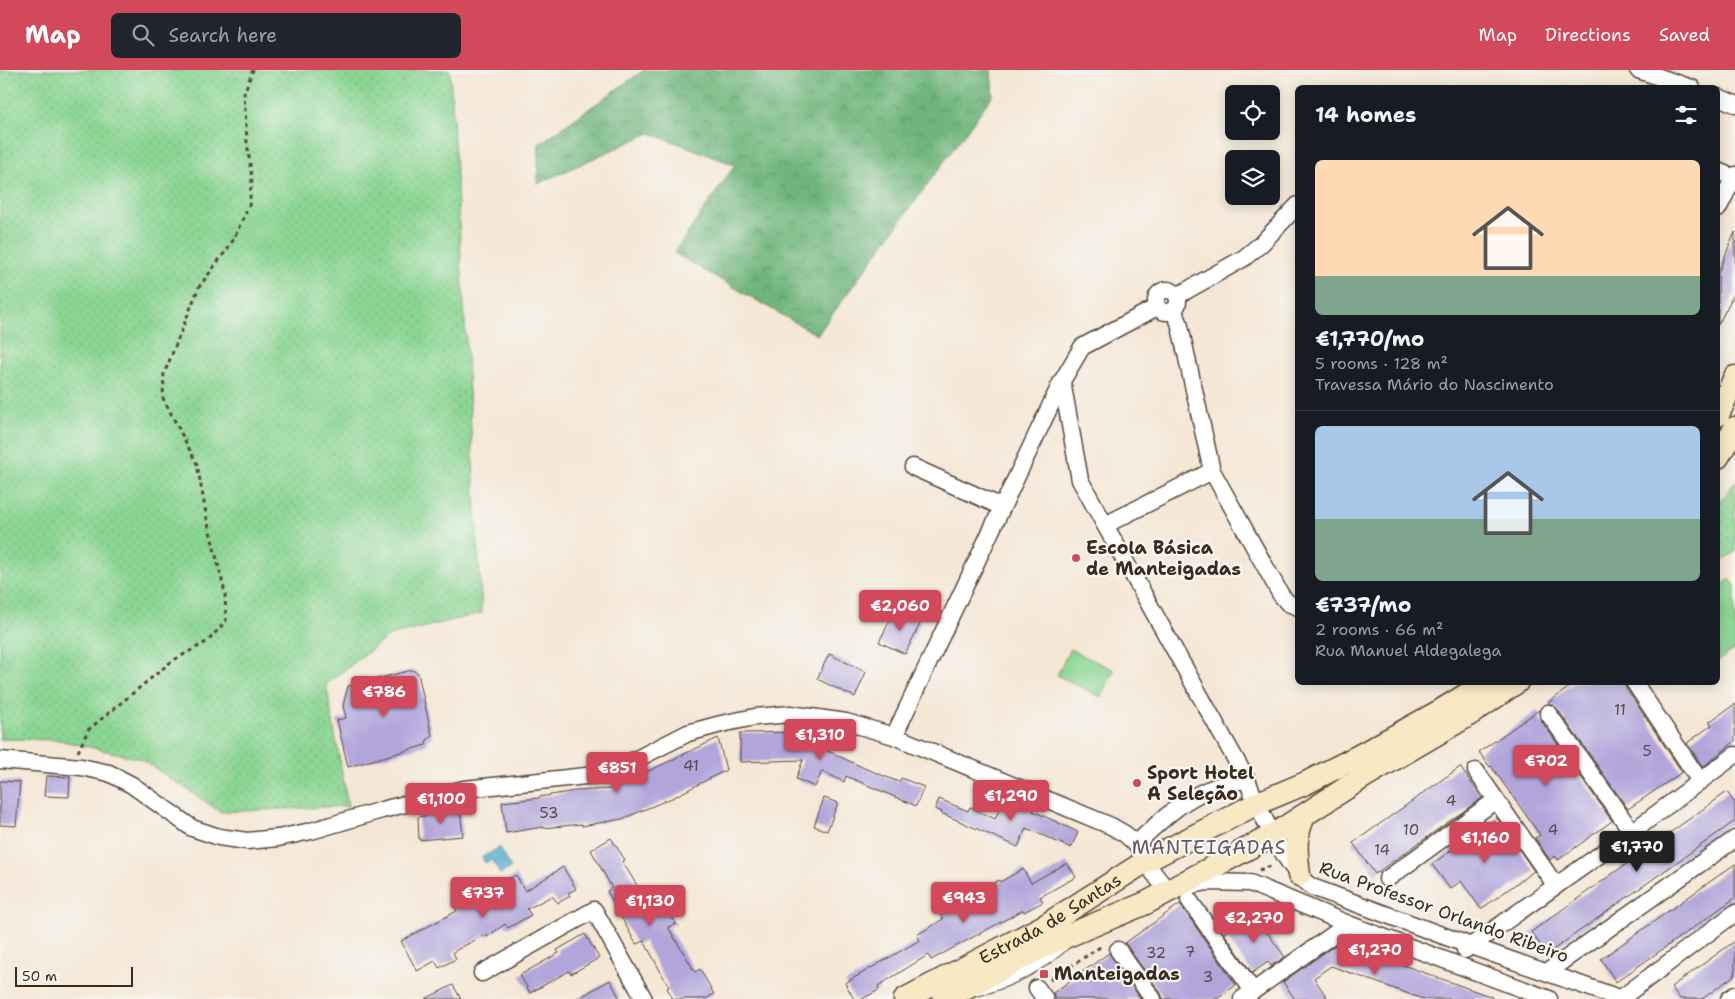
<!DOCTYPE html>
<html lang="en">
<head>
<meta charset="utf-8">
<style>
  body { margin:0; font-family:"Shantell Sans",sans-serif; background:#20242c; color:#f1f3f6; height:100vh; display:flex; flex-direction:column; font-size:19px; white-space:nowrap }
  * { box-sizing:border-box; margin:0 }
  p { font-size:16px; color:#9ea1a6 }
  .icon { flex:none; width:28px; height:28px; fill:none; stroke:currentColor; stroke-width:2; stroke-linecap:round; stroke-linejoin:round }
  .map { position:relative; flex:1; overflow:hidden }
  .drawer { position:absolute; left:1295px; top:15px; width:425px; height:600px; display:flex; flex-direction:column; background:#171b24; border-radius:8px; box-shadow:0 2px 12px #0003 }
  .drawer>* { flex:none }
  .tools { position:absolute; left:1225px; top:15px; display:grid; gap:10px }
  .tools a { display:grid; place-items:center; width:55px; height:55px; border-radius:8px; background:#171b24; box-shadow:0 2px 12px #0003; font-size:25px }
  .scale { position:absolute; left:15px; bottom:12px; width:118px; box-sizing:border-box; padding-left:5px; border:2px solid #3b2a1e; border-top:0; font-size:14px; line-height:18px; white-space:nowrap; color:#3b2a1e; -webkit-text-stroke:4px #f6f6f2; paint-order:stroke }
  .price { position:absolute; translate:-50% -42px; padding:0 11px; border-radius:5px; background:#d1495b; color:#fff; font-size:16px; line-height:32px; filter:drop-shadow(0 1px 2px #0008) }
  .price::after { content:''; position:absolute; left:50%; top:30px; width:15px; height:11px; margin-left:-8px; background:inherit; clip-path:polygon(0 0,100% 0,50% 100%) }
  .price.selected { background:#222; color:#fff }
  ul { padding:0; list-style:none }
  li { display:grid; align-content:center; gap:10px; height:265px; padding:0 20px }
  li+li { border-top:1px solid #363941 }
  li span { display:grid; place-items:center; height:155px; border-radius:8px; color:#555 }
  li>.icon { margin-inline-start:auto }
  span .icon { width:90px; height:90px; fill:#fffc; stroke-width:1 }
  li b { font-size:21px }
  h2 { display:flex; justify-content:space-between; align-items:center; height:60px; padding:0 20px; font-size:21px }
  header { display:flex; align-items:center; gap:30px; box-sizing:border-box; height:70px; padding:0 25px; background:#d1495b; color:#fff }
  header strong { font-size:24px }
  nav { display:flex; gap:28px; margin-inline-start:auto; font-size:18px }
  .search { width:350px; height:45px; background:#20242c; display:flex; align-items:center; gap:12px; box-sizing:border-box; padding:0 18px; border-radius:8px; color:#9ea1a6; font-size:19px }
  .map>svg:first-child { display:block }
  .grass { fill:url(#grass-dots); stroke:#628058 }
  .forest { fill:url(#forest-crowns); stroke:#55704d }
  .garden { fill:#8ad592; stroke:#628058 }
  .water { fill:url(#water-ripples); stroke:#436974 }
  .building { fill:#b1a5da }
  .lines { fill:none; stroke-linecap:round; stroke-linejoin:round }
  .service-casing { stroke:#57463a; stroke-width:11 }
  .minor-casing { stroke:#57463a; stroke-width:19 }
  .secondary-casing { stroke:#57463a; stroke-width:25 }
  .path { stroke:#57463a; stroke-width:3; stroke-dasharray:4 4; stroke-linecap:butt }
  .service { stroke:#fff; stroke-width:9 }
  .minor { stroke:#fff; stroke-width:16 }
  .secondary { stroke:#f8e8c3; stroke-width:22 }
  .poi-dot { fill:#d1495b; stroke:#f6f6f2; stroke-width:2 }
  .labels { text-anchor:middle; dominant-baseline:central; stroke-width:4.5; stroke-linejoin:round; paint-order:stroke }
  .number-label { font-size:15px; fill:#58494d }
  .poi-label { font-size:18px; font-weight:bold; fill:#3b2a1e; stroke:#f6f6f2; text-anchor:start }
  .street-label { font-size:18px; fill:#3b2a1e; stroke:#f6f6f2 }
  .neighbourhood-label { font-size:19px; letter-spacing:1px; fill:#645560; stroke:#f6f6f2 }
</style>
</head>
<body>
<header>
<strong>Map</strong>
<div class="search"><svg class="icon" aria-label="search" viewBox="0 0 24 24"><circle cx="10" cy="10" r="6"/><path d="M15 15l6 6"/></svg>Search here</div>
<nav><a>Map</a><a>Directions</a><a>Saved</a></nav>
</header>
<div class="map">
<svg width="1735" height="929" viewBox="0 0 1735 929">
  <defs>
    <pattern id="grass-dots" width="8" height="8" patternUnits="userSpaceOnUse" patternTransform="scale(1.25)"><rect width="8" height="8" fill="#8ad592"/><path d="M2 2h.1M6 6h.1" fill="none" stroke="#78b77d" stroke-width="1.8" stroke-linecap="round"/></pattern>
    <pattern id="forest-crowns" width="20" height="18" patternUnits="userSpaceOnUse" patternTransform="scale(1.25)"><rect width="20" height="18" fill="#6fb67c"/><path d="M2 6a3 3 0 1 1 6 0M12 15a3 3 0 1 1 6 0" fill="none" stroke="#5c9465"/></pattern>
    <pattern id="water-ripples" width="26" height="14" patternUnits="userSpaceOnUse" patternTransform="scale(1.25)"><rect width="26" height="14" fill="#4ba8c9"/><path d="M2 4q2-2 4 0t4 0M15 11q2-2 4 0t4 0" fill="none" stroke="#4089a3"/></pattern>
  </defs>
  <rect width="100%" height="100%" fill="#f6f6f2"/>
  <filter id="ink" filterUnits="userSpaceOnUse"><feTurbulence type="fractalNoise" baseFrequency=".02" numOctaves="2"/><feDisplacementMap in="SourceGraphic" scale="10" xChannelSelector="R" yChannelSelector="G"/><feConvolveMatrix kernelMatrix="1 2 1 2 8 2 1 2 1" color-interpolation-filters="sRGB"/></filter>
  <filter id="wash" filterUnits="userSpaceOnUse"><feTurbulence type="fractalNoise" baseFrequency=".0096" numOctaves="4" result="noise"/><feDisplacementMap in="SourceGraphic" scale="20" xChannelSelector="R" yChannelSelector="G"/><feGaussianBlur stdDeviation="1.12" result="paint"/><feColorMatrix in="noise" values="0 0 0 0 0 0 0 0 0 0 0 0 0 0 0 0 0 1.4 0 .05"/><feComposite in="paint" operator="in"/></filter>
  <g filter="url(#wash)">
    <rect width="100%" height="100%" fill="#f5e7d6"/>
    <g class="grass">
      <polygon points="0,0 450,0 482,543 389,566 326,614 348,736 221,742 141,689 59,670 0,669"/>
      <polygon points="1735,411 1735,482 1718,494 1718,435"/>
    </g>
    <polygon class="forest" points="644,0 991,0 993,25 817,265 674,183 735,95 650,63 537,114 539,74"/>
    <g class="garden">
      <polygon points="1730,509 1735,516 1735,579 1718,591 1718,518"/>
      <polygon points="1070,579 1114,600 1101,627 1057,605"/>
    </g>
    <polygon class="water" points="500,777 511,798 500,804 492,790 485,793 482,787"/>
    <g id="blocks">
      <g class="building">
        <polygon points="1735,162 1735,222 1718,255 1718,203"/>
        <polygon points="895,540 921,552 905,584 879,572"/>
        <polygon points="829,584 866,602 855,627 817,609"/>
        <polygon points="412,600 418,603 432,666 427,670 426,675 348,697 337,650 346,648 343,636 348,616"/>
        <polygon points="1576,612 1624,612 1626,618 1682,702 1628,739 1556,637 1548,633"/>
        <polygon points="1735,634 1735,671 1703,697 1687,673 1712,655 1709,652"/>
        <polygon points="1539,640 1540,649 1612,751 1558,790 1555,786 1550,790 1535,768 1540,765 1491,696 1490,697 1479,682"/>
        <polygon points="807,657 833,665 828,681 864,698 899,712 901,708 924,717 916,736 846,706 844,712 822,701 815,717 796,709 803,690 740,692 740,663 806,662"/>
        <polygon points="718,668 726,700 672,728 622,749 582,756 582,754 543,758 543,757 506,763 502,732 539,728 539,727 575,721 611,719"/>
        <polygon points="1460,697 1482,728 1375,804 1353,773"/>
        <polygon points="46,706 70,707 69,727 44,726"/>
        <polygon points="0,711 20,712 16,756 0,755"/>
        <polygon points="1727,722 1735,733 1735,751 1547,884 1531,862"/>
        <polygon points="1006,723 1035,735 1033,741 1078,762 1071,778 1026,758 1018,777 941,743 942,742 935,739 939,729 968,741 970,737 995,749"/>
        <polygon points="824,728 838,733 827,761 814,756"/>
        <polygon points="460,739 463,766 419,770 418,747"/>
        <polygon points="1497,748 1534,801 1481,839 1461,811 1450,819 1432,794"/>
        <polygon points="611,768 625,790 622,791 652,840 664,833 676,854 668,857 695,902 700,899 714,924 705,929 673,929 667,918 669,917 644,871 636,874 607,821 612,818 591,780"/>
        <polygon points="1067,793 1076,807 1040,827 1043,832 1024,842 1023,840 931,890 928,885 878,916 879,920 862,929 854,929 845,913 920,870 917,865 943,849 940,843 999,810 1000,812 1023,799 1031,813"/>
        <polygon points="1735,794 1735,828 1616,912 1601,889"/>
        <polygon points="563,797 576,819 568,823 570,826 558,833 552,826 527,839 531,845 508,858 505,854 487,867 486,864 453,882 456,889 439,898 435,891 417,901 401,871 457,841 454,835 472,826 477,835 500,823 496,816 516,805 525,821"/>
        <polygon points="1180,834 1236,915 1217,929 1163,929 1161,923 1125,873"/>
        <polygon points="1253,843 1285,887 1271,896 1268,892 1252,903 1224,863"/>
        <polygon points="585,864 599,888 571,904 569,901 530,923 520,905 559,883 557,880"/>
        <polygon points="1735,871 1735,905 1702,929 1680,929 1671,917"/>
        <polygon points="1339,872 1492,927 1492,929 1423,929 1331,896 1314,908 1328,929 1295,929 1283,912"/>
        <polygon points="1109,883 1141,929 1055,929 1053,923"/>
        <polygon points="610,910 620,929 577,929"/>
        <polygon points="453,915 461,929 425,929"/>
      </g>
    </g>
  </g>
  <g filter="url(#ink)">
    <use href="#blocks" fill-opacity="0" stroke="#57463a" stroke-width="1"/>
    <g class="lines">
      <defs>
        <path id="service" d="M978,921C1009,913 1041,897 1065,875"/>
        <g id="minor">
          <polyline points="1638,0 1692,18"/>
          <polyline points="1718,27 1735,34"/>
          <polyline points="1718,101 1734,108"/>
          <polyline points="1718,139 1735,105"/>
          <circle cx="1167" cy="231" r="11"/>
          <polyline points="1177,226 1244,188 1261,174 1298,135"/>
          <path d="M1157,237L1082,277L1062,311L1080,410L1247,710C1257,736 1289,804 1312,817L1471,876L1622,929"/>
          <polyline points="1173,241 1179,252 1212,401 1281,525 1288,533 1298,537"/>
          <polyline points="913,397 1002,437"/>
          <polyline points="1105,455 1212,401"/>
          <polyline points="1634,612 1700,711"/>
          <polyline points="1548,643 1632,762"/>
          <polyline points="894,666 1062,311"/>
          <polyline points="0,690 81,697 109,703 132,715 192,758 219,767 247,771 278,768 311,761 382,740 464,719 595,705 619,698 688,663 721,654 755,647 790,644 846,652 894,666 1111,756 1125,764 1136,774 1152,801 1163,815 1173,819 1207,812 1250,813 1348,854 1549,929"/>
          <polyline points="1476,701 1556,816"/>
          <path d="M1136,774C1170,741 1198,715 1247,710"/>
          <polyline points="1387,809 1496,730"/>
          <polyline points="1189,830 1253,921"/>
          <polyline points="1118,880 1153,929"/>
          <polyline points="1465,880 1632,762 1735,685"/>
          <polyline points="1547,902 1735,769"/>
          <polyline points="482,903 594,840 644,929"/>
          <polyline points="1037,918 1045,929"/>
          <polyline points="1242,929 1348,854"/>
          <polyline points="1620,929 1735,843"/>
          <polyline points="1729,929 1735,925"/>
        </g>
        <g id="secondary">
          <polyline points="1718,345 1735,307"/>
          <polyline points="1718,387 1735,358"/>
          <path d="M1299,805C1296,779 1294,770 1304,746"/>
          <path id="s1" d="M905,929L1046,855L1146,791L1256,734L1306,713L1357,687L1440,641L1487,612"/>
          <polyline points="944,929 1048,874 1146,833 1273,765 1365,706 1469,645 1517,612"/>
        </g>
      </defs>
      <use href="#service" class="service-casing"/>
      <use href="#minor" class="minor-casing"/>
      <use href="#secondary" class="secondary-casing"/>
      <g class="path">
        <polyline points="78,682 88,660 172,591 208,571 226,551 225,523 207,449 197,394 163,328 164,304 199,217 231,174 249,136 252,109 247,72 244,23 253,0"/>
        <polyline points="1259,800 1274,795"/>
        <polyline points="1050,910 1103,875"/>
      </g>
      <use href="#service" class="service"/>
      <use href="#minor" class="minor"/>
      <use href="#secondary" class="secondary"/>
    </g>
  </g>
  <g class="poi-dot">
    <circle cx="1076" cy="488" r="5"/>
    <circle cx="1137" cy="713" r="5"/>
    <rect x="1039" y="899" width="10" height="10" rx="2.5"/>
  </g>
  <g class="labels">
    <g class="number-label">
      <text x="1620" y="640">11</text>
      <text x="1647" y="681">5</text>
      <text x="691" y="696">41</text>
      <text x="1451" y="731">4</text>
      <text x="549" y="743">53</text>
      <text x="1411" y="760">10</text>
      <text x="1553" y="760">4</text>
      <text x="1382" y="780">14</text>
      <text x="1190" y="882">7</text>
      <text x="1156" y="883">32</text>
      <text x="1208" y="907">3</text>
    </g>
    <g class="poi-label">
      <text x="1086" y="478">Escola Básica<tspan x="1086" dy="21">de Manteigadas</tspan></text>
      <text x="1147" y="703">Sport Hotel<tspan x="1147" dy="21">A Seleção</tspan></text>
      <text x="1054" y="904">Manteigadas</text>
    </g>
    <g class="street-label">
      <text transform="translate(1444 842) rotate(20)">Rua Professor Orlando Ribeiro</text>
      <text stroke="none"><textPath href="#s1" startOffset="166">Estrada de Santas</textPath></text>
    </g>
    <g class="neighbourhood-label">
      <text x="1209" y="777">MANTEIGADAS</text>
    </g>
  </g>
</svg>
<div class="tools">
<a><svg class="icon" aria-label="locate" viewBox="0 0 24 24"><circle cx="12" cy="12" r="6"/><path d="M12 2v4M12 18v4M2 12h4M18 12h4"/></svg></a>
<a><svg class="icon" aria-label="layers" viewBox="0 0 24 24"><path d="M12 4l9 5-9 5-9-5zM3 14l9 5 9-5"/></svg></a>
</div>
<div class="scale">50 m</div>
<b class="price" style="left:900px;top:562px">€2,060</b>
<b class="price" style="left:384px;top:648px">€786</b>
<b class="price" style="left:820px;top:691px">€1,310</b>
<b class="price" style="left:1546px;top:717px">€702</b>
<b class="price" style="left:617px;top:724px">€851</b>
<b class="price" style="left:1011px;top:752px">€1,290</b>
<b class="price" style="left:441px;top:755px">€1,100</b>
<b class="price" style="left:1485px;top:794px">€1,160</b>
<b class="price selected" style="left:1637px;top:803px">€1,770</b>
<b class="price" style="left:483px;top:849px">€737</b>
<b class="price" style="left:964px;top:854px">€943</b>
<b class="price" style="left:650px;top:857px">€1,130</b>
<b class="price" style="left:1254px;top:874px">€2,270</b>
<b class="price" style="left:1375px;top:906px">€1,270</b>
<section class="drawer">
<h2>14 homes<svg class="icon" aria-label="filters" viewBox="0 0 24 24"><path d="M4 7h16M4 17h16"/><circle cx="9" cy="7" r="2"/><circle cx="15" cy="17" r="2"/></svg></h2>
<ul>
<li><span style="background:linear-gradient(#ffd9b3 75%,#7fa58c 0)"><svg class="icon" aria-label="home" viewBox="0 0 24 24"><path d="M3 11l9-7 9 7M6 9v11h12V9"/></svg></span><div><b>€1,770/mo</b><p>5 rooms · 128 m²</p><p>Travessa Mário do Nascimento</p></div></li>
<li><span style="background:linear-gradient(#a9c7e8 60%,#7fa58c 0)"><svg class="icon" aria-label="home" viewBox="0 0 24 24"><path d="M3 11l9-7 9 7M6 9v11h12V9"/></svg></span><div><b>€737/mo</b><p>2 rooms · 66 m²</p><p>Rua Manuel Aldegalega</p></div></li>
</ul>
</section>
</div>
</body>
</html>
